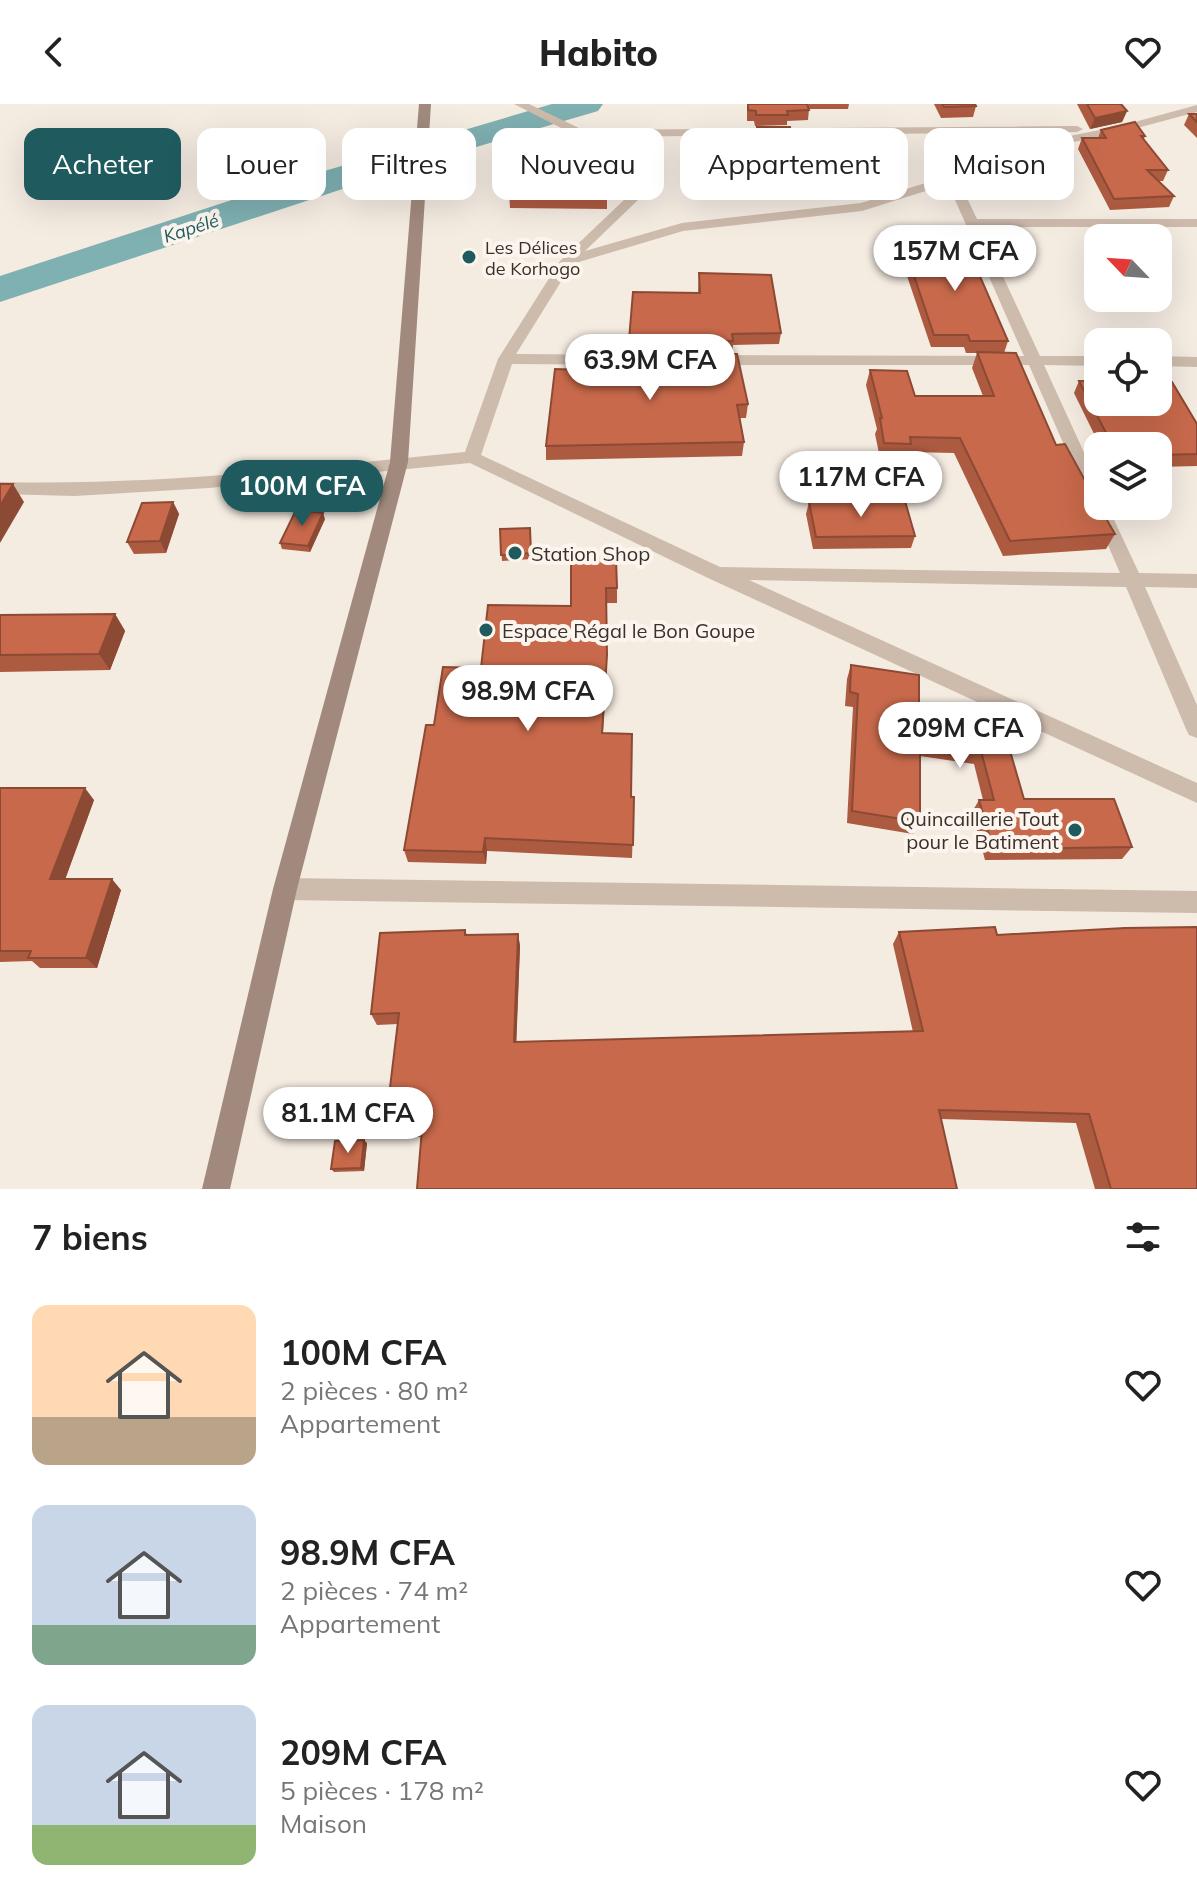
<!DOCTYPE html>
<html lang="fr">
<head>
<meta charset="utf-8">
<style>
  body { margin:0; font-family:Mulish,sans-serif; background:#f2f2f2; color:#222; height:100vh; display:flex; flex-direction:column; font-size:30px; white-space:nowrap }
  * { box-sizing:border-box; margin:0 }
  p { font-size:26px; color:#767676 }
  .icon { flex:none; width:44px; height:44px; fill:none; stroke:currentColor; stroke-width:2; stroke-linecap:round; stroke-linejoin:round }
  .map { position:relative; height:1085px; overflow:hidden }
  .details { display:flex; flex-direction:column; background:#fff; flex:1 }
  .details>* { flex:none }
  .guide { position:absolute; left:24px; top:24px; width:1150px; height:72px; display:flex; gap:16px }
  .needle { width:52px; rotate:295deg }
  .controls { position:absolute; left:1084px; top:120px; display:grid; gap:16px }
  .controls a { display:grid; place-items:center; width:88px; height:88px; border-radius:16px; background:#fff; box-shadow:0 8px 32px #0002; font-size:40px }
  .price { position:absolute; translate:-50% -68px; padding:0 18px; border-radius:28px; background:#fff; color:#222; font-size:26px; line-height:52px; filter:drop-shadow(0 2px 4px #0008) }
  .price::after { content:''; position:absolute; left:50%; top:48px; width:24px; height:18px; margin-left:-12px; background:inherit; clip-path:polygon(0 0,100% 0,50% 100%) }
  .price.on { background:#1f5a5e; color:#fff }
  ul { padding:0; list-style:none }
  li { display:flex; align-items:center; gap:24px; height:200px; padding:0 32px }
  li span { display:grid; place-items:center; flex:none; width:224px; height:160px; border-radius:16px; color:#555 }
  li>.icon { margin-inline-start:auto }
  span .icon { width:96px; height:96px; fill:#fffc; stroke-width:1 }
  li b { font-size:34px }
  h2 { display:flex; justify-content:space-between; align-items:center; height:96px; padding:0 32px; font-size:34px }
  .pill { padding:0 28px; border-radius:16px; background:#fff; box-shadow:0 8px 32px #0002; font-size:28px; line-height:72px }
  .pill.on { background:#1f5a5e; color:#fff }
  header { display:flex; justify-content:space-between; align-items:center; height:104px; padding:0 32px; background:#fff; font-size:36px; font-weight:800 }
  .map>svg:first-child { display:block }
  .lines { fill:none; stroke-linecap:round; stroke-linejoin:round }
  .river { fill:#7fb0b2; fill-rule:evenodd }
  .street { fill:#cdbbac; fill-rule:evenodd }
  .secondary { fill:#a18a7d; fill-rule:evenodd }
  .wall { fill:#ac5a40 }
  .shaded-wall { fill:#8c4a34 }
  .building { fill:#c8694b; stroke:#8c4a34; stroke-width:2 }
  .poi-dot { fill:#1f5a5e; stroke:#fbf5ee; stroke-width:3 }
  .labels { text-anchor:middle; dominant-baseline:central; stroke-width:8; stroke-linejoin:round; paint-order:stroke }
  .far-water-label { font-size:18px; font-style:italic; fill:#1f5a5e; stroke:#fbf5ee }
  .far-poi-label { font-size:18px; fill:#3b302b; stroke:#fbf5ee; text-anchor:start }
  .poi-label { font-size:20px; fill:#3b302b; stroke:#fbf5ee; text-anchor:start }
</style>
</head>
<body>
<header><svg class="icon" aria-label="back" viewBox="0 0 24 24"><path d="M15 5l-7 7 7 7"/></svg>Habito<svg class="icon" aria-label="heart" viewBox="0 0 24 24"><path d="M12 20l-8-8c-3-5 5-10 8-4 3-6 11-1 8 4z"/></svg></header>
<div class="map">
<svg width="1197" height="1085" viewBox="0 0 1197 1085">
  <rect width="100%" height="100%" fill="#f4ebe1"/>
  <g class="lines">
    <g class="river">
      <polygon points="552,0 603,0 598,7 456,49 444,46 439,39 444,32"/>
      <polygon points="382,50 394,54 400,61 394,68 0,198 0,172 277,81"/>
    </g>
    <g class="street">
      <path d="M514,0H529L583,26L1077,22L1083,25L1077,28L594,33L631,59L639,95L585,147L682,119L861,99L948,72L1014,43L1120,22L1197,1V8L1122,28L1021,49L959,77L977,115H1197V123H980L1040,252H1098V262L1044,261L1098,379V402H1104H1092L1089,398L1029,261H714L706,256L714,251L1024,252L948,80L862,107L683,127L572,160L516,250L654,251L662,256L654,261L512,260L481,351L720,463L1120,469L1094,409L1097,405H1109L1139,469L1197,470V484L1145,483L1197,601V634L1189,631L1186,625L1126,483L749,476L1197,679V699L708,474L470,359L209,384L75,392L0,390V378C156,382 311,363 465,348L498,255L560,157L626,94L621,64L577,32Z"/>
      <polygon points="1158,252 1197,253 1197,263 1158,262"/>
      <polygon points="285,774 1197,787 1197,809 285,796 277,793 273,785 277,777"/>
    </g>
    <polygon class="secondary" points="419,0 431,0 408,358 297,785 230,1085 202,1085 273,785 390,358"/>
  </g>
  <g class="wall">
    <polygon points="747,0 849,0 848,5 809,5 808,16 787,17 787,21 755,22 754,17 747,17"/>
    <polygon points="934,0 975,0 976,2 973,13 941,14"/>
    <polygon points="1077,0 1121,0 1127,7 1122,18 1090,25"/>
    <polygon points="1189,10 1197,10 1197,34 1184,21"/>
    <polygon points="757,23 798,79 796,90 761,89 756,34"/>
    <polygon points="1101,26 1145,32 1144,35 1168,66 1163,77 1159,77 1174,92 1169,103 1110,106 1078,45 1082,34 1098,34"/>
    <polygon points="607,51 607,105 510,104 509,87"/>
    <polygon points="912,140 1008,237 1004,249 1056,341 1115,430 1106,445 1003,452 954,349 909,348 906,355 880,354 875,330 877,325 866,281 870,266 915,292 983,292 972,264 977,249 966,249 964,243 931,243 907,172 910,160 912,160 909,152"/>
    <polygon points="699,169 781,229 779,240 733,241 732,248 629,247 633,188 698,189"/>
    <polygon points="555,265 748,300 746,314 740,314 744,338 742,352 546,356 546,342"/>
    <polygon points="1079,277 1197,320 1197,362 1158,363 1158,342 1100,342 1074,289"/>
    <polygon points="173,398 179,410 166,449 134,450 127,438"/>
    <polygon points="809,398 915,432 911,444 813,445 806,410"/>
    <polygon points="325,415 310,448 282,445 280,439"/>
    <polygon points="530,424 532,455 502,457 500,425"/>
    <polygon points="571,455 617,484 617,499 607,499 607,565 603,629 631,693 634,693 632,754 487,747 486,760 408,758 404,746 434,621 481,564 571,502"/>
    <polygon points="115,510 125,527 110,566 0,568 0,511"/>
    <polygon points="851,561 919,599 964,616 1024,695 1132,743 1122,755 985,756 972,708 979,696 983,696 974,660 920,652 920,718 913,730 847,719 853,603 845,602 847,575"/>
    <polygon points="0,684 94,696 65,775 121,786 97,864 40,864 32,857 0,858"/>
    <polygon points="465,826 467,831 518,830 520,842 516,938 913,928 893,840 899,828 997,831 1197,1085 1095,1085 1076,1019 941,1015 391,1034 385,1025 398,920 377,921 371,910"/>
    <polygon points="367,1039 364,1067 334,1068 331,1065"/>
  </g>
  <g class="shaded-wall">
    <polygon points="1127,7 1122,18 1090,25 1095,14"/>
    <polygon points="13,380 24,398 0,439 0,402"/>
    <polygon points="173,398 179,410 166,449 160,437"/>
    <polygon points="323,409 325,415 310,448 308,442"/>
    <polygon points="115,510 125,527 110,566 99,550"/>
    <polygon points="85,684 94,696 61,787 50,775"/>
    <polygon points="485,734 487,747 486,760 483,748"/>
    <polygon points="112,775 121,786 97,864 86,854"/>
    <polygon points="518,830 520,842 516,948 514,938"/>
    <polygon points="364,1036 367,1039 364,1067 361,1064"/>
  </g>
  <g class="building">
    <polygon points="748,0 807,0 809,6 787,7 788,11 756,11 756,7 748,6"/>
    <polygon points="942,0 975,0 976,2 944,3"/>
    <polygon points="1087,0 1121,0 1127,7 1095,14"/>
    <polygon points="1189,10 1197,10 1197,18"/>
    <polygon points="1135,18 1145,32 1141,32 1168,66 1147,66 1174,92 1114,95 1082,34 1106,34 1101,26"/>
    <polygon points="757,23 790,23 798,79 762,78"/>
    <polygon points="514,50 607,51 607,88 509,87"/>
    <polygon points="912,140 966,140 1008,237 970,237 968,231 934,231 910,160 920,160"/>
    <polygon points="699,169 771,171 781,229 732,230 733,237 629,236 633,188 700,189"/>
    <polygon points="977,248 1016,249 1056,341 1065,340 1098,400 1098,402 1099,402 1115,430 1010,437 960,334 910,333 911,340 884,339 880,314 882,314 870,266 907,267 915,292 994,292"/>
    <polygon points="628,249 737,250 748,300 737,301 744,338 546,342 555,265 622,267 622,262 627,262"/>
    <polygon points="1079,277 1098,277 1098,298 1158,298 1158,277 1172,278 1197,320 1197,350 1158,351 1158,342 1113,342"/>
    <polygon points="0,380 13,380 0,402"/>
    <polygon points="905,397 915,432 816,433 809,398"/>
    <polygon points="173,398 160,437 127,438 142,399"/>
    <polygon points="296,406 323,409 308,442 280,439"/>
    <polygon points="530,424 531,449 501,451 500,425"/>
    <polygon points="616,454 617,484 606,484 607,551 602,629 632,630 631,693 634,693 633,741 485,734 483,748 404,746 426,621 434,621 443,563 481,564 488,501 571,502 571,455"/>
    <polygon points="115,510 99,550 0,551 0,511"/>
    <polygon points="851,561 919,571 919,599 964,606 964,616 1001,616 1024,695 1114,695 1132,743 993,745 979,696 994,696 981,647 920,638 920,718 852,707 858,590 850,588"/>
    <polygon points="0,684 85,684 50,775 112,775 86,854 28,854 31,847 0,847"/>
    <polygon points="995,823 997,831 1125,824 1197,823 1197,1085 1111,1085 1089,1010 939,1006 957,1085 417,1085 422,1025 385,1025 399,909 371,910 380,829 465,826 465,831 518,830 514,938 923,927 899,828"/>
    <polygon points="364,1036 361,1064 331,1065 335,1037"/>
  </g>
  <g class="poi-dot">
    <circle cx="469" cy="153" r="8"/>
    <circle cx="515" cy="449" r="8"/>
    <circle cx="486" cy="526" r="8"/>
    <circle cx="1075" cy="726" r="8"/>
  </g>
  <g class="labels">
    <g class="far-water-label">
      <text transform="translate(191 124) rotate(-18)">Kapélé</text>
    </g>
    <g class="far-poi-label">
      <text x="485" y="143">Les Délices<tspan x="485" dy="21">de Korhogo</tspan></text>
    </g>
    <g class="poi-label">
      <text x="531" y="449">Station Shop</text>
      <text x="502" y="526">Espace Régal le Bon Goupe</text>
      <text x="1059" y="714" text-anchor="end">Quincaillerie Tout<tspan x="1059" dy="23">pour le Batiment</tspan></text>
    </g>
  </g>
</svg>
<div class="controls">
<a><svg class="needle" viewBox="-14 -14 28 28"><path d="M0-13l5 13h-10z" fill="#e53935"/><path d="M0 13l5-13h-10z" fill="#767676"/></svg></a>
<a><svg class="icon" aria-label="locate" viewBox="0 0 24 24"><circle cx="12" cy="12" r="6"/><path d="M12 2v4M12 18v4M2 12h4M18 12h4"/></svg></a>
<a><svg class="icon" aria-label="layers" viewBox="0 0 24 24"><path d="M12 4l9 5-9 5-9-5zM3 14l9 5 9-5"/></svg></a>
</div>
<b class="price" style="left:955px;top:189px">157M CFA</b>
<b class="price" style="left:650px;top:298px">63.9M CFA</b>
<b class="price" style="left:861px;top:415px">117M CFA</b>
<b class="price on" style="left:302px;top:424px">100M CFA</b>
<b class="price" style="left:528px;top:629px">98.9M CFA</b>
<b class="price" style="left:960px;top:666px">209M CFA</b>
<b class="price" style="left:348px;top:1051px">81.1M CFA</b>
<div class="guide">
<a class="pill on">Acheter</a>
<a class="pill">Louer</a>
<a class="pill">Filtres</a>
<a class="pill">Nouveau</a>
<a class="pill">Appartement</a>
<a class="pill">Maison</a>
</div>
</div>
<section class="details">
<h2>7 biens<svg class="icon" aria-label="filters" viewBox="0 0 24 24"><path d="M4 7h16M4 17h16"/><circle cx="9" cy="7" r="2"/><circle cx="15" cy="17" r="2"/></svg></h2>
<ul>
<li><span style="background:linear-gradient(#ffd9b3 70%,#b9a48a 0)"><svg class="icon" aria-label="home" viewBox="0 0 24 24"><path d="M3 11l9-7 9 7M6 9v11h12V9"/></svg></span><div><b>100M CFA</b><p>2 pièces · 80 m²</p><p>Appartement</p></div><svg class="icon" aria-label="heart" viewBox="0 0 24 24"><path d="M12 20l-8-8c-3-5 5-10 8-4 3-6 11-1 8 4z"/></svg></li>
<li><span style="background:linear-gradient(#c9d6e8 75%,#7fa58c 0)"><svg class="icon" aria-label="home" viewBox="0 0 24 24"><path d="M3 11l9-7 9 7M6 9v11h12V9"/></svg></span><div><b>98.9M CFA</b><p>2 pièces · 74 m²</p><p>Appartement</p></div><svg class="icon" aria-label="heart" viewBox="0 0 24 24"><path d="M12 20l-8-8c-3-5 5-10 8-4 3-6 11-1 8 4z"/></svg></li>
<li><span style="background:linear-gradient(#c9d6e8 75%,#8fb573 0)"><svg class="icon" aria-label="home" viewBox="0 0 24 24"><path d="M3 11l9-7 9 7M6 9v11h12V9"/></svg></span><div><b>209M CFA</b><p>5 pièces · 178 m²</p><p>Maison</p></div><svg class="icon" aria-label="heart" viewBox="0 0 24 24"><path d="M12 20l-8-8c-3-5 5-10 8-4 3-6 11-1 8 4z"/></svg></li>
</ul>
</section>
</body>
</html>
